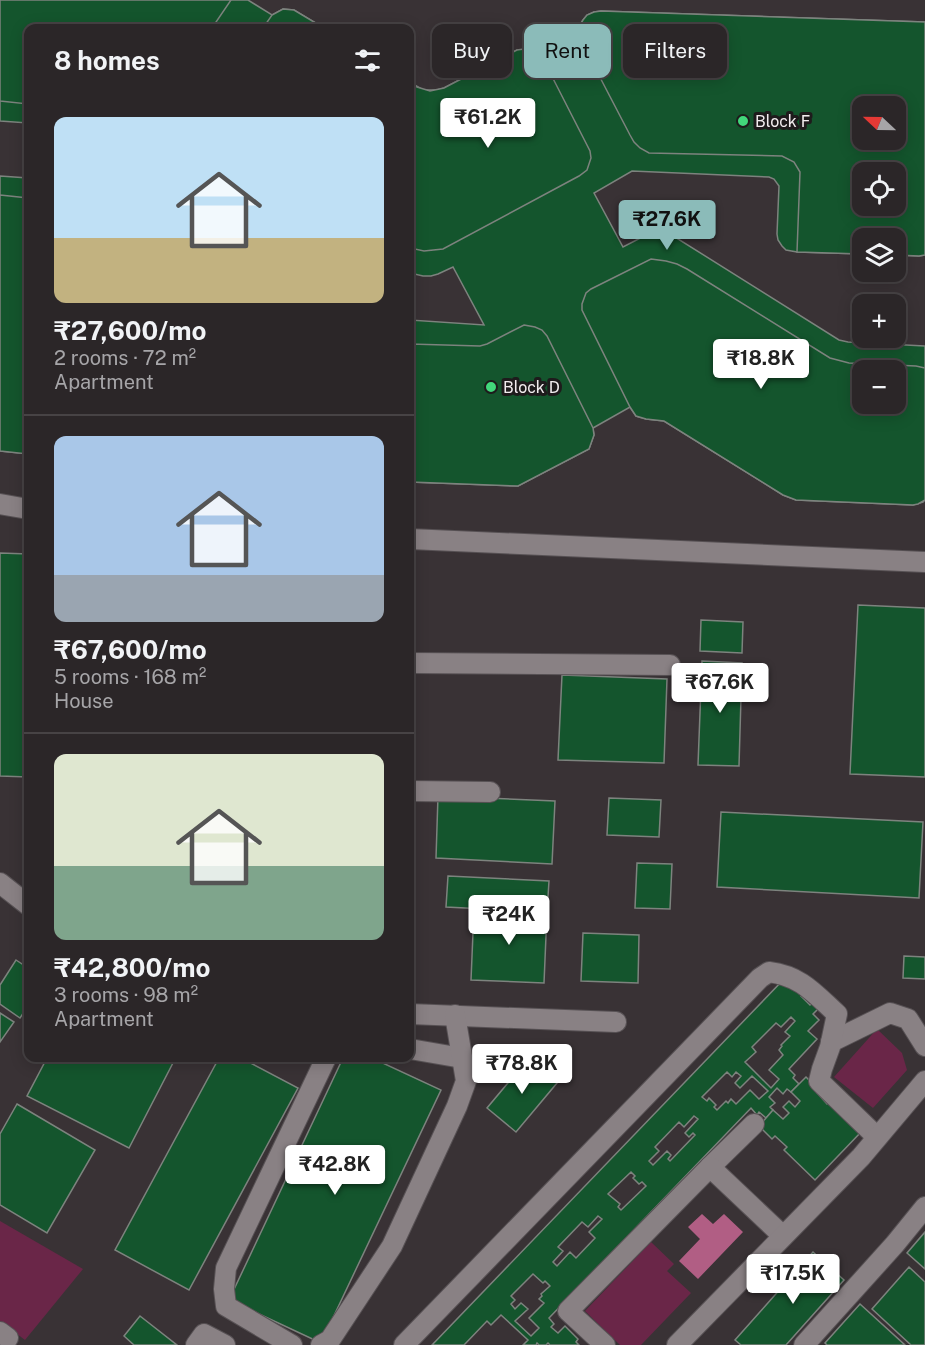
<!DOCTYPE html>
<html lang="en">
<head>
<meta charset="utf-8">
<style>
  body { margin:0; font-family:"Public Sans",sans-serif; background:#373234; color:#f1f3f6; height:100vh; display:flex; flex-direction:column; font-size:22px; white-space:nowrap }
  * { box-sizing:border-box; margin:0 }
  p { font-size:20px; color:#a6a5a8 }
  .icon { flex:none; width:33px; height:33px; fill:none; stroke:currentColor; stroke-width:2; stroke-linecap:round; stroke-linejoin:round }
  .map { position:relative; flex:1; overflow:hidden }
  .side { position:absolute; left:24px; top:24px; width:390px; height:1038px; display:flex; flex-direction:column; background:#2b2628; border-radius:12px; box-shadow:0 3px 15px #0003,0 0 0 2px #474345 }
  .side>* { flex:none }
  .top-card { position:absolute; left:432px; top:24px; width:402px; height:54px; display:flex; gap:12px }
  .needle { width:39px; rotate:292deg }
  .fabs { position:absolute; left:852px; top:96px; display:grid; gap:12px }
  .fabs a { display:grid; place-items:center; width:54px; height:54px; border-radius:12px; background:#2b2628; box-shadow:0 3px 15px #0003,0 0 0 2px #474345; font-size:30px }
  .price { position:absolute; translate:-50% -51px; padding:0 14px; border-radius:6px; background:#fff; color:#222; font-size:20px; line-height:39px; filter:drop-shadow(0 2px 3px #0008) }
  .price::after { content:''; position:absolute; left:50%; top:36px; width:18px; height:14px; margin-left:-9px; background:inherit; clip-path:polygon(0 0,100% 0,50% 100%) }
  .price.current { background:#8bbbb9; color:#111 }
  ul { padding:0; list-style:none }
  li { display:grid; align-content:center; gap:12px; height:318px; padding:0 30px }
  li+li { border-top:2px solid #474345 }
  li span { display:grid; place-items:center; height:186px; border-radius:12px; color:#555 }
  li>.icon { margin-inline-start:auto }
  span .icon { width:108px; height:108px; fill:#fffc; stroke-width:1 }
  li b { font-size:26px }
  h2 { display:flex; justify-content:space-between; align-items:center; height:72px; padding:0 30px; font-size:26px }
  .chip { padding:0 21px; border-radius:12px; background:#2b2628; box-shadow:0 3px 15px #0003,0 0 0 2px #474345; font-size:21px; line-height:54px }
  .chip.current { background:#8bbbb9; color:#111 }
  .map>svg:first-child { display:block }
  .green { fill:#6a2648 }
  .water { fill:#b15e84 }
  .building { fill:#14552d; stroke:#7d837e; stroke-width:1.5; fill-rule:evenodd }
  .lines { fill:none; stroke-linecap:round; stroke-linejoin:round }
  .minor-casing { stroke:#575154; stroke-width:22 }
  .minor { stroke:#898184; stroke-width:20 }
  .poi-dot { fill:#42d77b; stroke:#1e1b1c; stroke-width:2 }
  .labels { text-anchor:middle; dominant-baseline:central; stroke-width:6; stroke-linejoin:round; paint-order:stroke }
  .poi-label { font-size:16px; fill:#f2edef; stroke:#1e1b1c; text-anchor:start }
</style>
</head>
<body>
<div class="map">
<svg width="925" height="1345" viewBox="0 0 925 1345">
  <rect width="100%" height="100%" fill="#393235"/>
  <g class="green">
    <polygon points="877,1029 902,1053 907,1070 873,1108 834,1077"/>
    <polygon points="0,1221 83,1269 25,1340 0,1321"/>
    <polygon points="651,1242 674,1264 667,1271 691,1293 641,1345 620,1345 585,1311"/>
  </g>
  <polygon class="water" points="702,1214 713,1224 724,1214 743,1232 698,1279 679,1261 700,1239 688,1227"/>
  <g class="building">
    <polygon points="0,0 248,0 272,15 283,9 294,10 324,28 28,28 28,123 0,121"/>
    <polygon points="0,0 231,0 212,28 28,28 28,104 0,101"/>
    <polygon points="283,9 294,10 324,28 263,28 272,15"/>
    <path d="M601,11L925,22V255L919,256L896,255V238H862V254L797,252L786,250L782,246L778,240L777,234L779,186L774,179L769,177L632,171L594,193L623,247L654,231L667,232L839,340L848,342L925,346V500L923,502L913,505L796,500L783,495L664,421L646,419L636,416L630,407L593,428L594,435L589,449L518,486L410,482V320L484,325L453,267L438,274L431,276H423L410,273V82L423,90H437L444,88L517,50L531,51L542,57L579,37L580,25L583,20L587,15L594,12ZM862,106H896V140H862ZM862,172H896V206H862ZM862,370H896V404H862Z"/>
    <path d="M601,11L925,22V255L919,256L896,255V238H862V254L797,252L800,172L794,162L782,156L649,153L640,148L634,142L630,135L579,37L580,25L583,20L587,15L594,12ZM862,106H896V140H862ZM862,172H896V206H862Z"/>
    <polygon points="524,49 531,51 542,57 590,151 591,158 587,170 579,176 443,249 424,251 410,248 410,82 417,87 430,91 444,88 517,50"/>
    <polygon points="0,176 28,178 28,454 0,451"/>
    <polygon points="0,195 28,198 28,454 0,451"/>
    <path d="M651,259L666,261L677,264L687,269L830,358L849,363L916,366L925,368V500L918,504L913,505L796,500L783,495L664,421L646,419L636,416L630,407L582,310V304L586,293L591,289ZM862,370H896V404H862Z"/>
    <polygon points="524,325 535,327 542,330 547,336 593,428 594,435 589,449 518,486 410,482 410,344 480,346 487,344"/>
    <polygon points="0,553 28,554 28,777 0,776"/>
    <polygon points="858,605 925,608 925,777 850,774"/>
    <polygon points="701,620 743,622 742,653 700,651"/>
    <polygon points="702,661 742,663 739,766 698,765"/>
    <polygon points="562,675 667,679 664,763 558,760"/>
    <polygon points="438,796 555,801 552,864 436,858"/>
    <polygon points="609,798 661,800 659,837 607,835"/>
    <polygon points="721,812 923,822 919,898 717,887"/>
    <polygon points="637,863 672,864 670,909 635,908"/>
    <polygon points="448,876 549,881 547,912 446,907"/>
    <polygon points="474,909 547,912 544,983 471,980"/>
    <polygon points="583,933 639,935 638,983 581,981"/>
    <polygon points="904,956 925,957 925,979 903,978"/>
    <polygon points="16,960 28,968 28,1006 20,1018 0,1004 0,985"/>
    <path d="M785,978L805,992L801,996L810,1005L813,1002L819,1008L813,1014L819,1020L808,1031L817,1039L789,1069L795,1075L793,1078L799,1084L791,1092L787,1089L783,1094L777,1088L769,1097L775,1103L770,1107L773,1110L766,1118L759,1112L757,1115L751,1108L549,1318L554,1324L551,1327L558,1333L565,1326L578,1339L576,1342L579,1345H550L548,1343L546,1345H539L537,1343L536,1345H523L528,1340L501,1315L491,1325L487,1321L464,1345H432ZM791,1017L795,1021L785,1032L790,1036L781,1045L782,1046L779,1050L783,1055L769,1070L779,1079L771,1088L745,1062L756,1052L752,1047L776,1023L781,1027ZM727,1072L732,1077L736,1072L741,1076L735,1083L740,1088L752,1076L768,1091L759,1099L750,1090L736,1104L731,1099L728,1103L726,1101L717,1110L714,1107L716,1105L709,1098L707,1101L702,1097ZM694,1116L698,1119L685,1133L689,1137L693,1133L695,1135L670,1161L668,1159L671,1155L667,1151L653,1165L649,1161L659,1151L655,1147L679,1122L684,1127ZM631,1172L635,1176L633,1178L639,1184L642,1182L646,1186L621,1210L618,1207L620,1204L608,1194ZM598,1216L602,1219L589,1232L595,1238L576,1258L570,1252L557,1266L553,1262L563,1251L558,1247L582,1222L588,1227ZM533,1274L543,1283L545,1281L550,1286L541,1294L542,1296L539,1299L544,1303L529,1318L539,1328L531,1336L515,1321L528,1309L521,1303L515,1309L511,1304L515,1300L511,1296Z"/>
    <polygon points="0,1013 14,1022 0,1042"/>
    <polygon points="47,1058 171,1058 175,1059 129,1148 27,1096"/>
    <polygon points="219,1058 241,1058 298,1088 189,1290 115,1250"/>
    <polygon points="343,1058 372,1058 441,1090 321,1343 229,1300"/>
    <polygon points="528,1059 557,1083 516,1132 487,1108"/>
    <polygon points="806,1077 819,1090 817,1093 827,1104 830,1101 862,1131 815,1180 784,1150 787,1147 775,1136 772,1139 759,1126 773,1110 783,1119 789,1113 783,1107 789,1101 795,1107 800,1101 791,1092"/>
    <polygon points="17,1104 95,1150 47,1233 0,1205 0,1134"/>
    <polygon points="925,1232 925,1269 907,1253"/>
    <polygon points="813,1252 844,1280 786,1345 741,1345 735,1340"/>
    <polygon points="909,1267 925,1282 925,1345 911,1345 872,1309"/>
    <polygon points="860,1304 905,1345 827,1345 825,1343"/>
    <polygon points="140,1316 177,1345 134,1345 124,1336"/>
  </g>
  <g class="lines">
    <defs>
      <g id="minor">
        <polyline points="0,504 28,509"/>
        <polyline points="410,539 925,562"/>
        <polyline points="410,663 670,665"/>
        <polyline points="410,791 490,792"/>
        <polyline points="0,883 28,905"/>
        <polyline points="410,1014 616,1022"/>
        <polyline points="831,1042 890,1013 908,1019 925,1046"/>
        <polyline points="410,1049 462,1058"/>
        <polyline points="710,1167 754,1124"/>
        <polyline points="0,1332 8,1338"/>
        <polyline points="196,1345 204,1334 225,1345"/>
        <polyline points="292,1345 226,1306 224,1289 226,1268 326,1058"/>
        <polyline points="321,1345 330,1340 392,1246 457,1106 466,1081 455,1015"/>
        <path d="M404,1345L760,978L769,972C801,976 814,993 837,1014L830,1047L822,1069L819,1081L877,1137"/>
        <polyline points="605,1345 568,1311 710,1167 783,1236"/>
        <polyline points="677,1345 861,1157 925,1081"/>
        <polyline points="804,1345 895,1244 925,1207"/>
      </g>
    </defs>
    <use href="#minor" class="minor-casing"/>
    <use href="#minor" class="minor"/>
  </g>
  <g class="poi-dot">
    <circle cx="743" cy="121" r="6"/>
    <circle cx="491" cy="387" r="6"/>
  </g>
  <g class="labels">
    <g class="poi-label">
      <text x="755" y="121">Block F</text>
      <text x="503" y="387">Block D</text>
    </g>
  </g>
</svg>
<div class="fabs">
<a><svg class="needle" viewBox="-14 -14 28 28"><path d="M0-13l5 13h-10z" fill="#e53935"/><path d="M0 13l5-13h-10z" fill="#a6a5a8"/></svg></a>
<a><svg class="icon" aria-label="locate" viewBox="0 0 24 24"><circle cx="12" cy="12" r="6"/><path d="M12 2v4M12 18v4M2 12h4M18 12h4"/></svg></a>
<a><svg class="icon" aria-label="layers" viewBox="0 0 24 24"><path d="M12 4l9 5-9 5-9-5zM3 14l9 5 9-5"/></svg></a>
<a>+</a>
<a>−</a>
</div>
<b class="price" style="left:488px;top:149px">₹61.2K</b>
<b class="price current" style="left:667px;top:251px">₹27.6K</b>
<b class="price" style="left:761px;top:390px">₹18.8K</b>
<b class="price" style="left:720px;top:714px">₹67.6K</b>
<b class="price" style="left:509px;top:946px">₹24K</b>
<b class="price" style="left:522px;top:1095px">₹78.8K</b>
<b class="price" style="left:335px;top:1196px">₹42.8K</b>
<b class="price" style="left:793px;top:1305px">₹17.5K</b>
<div class="top-card">
<a class="chip">Buy</a>
<a class="chip current">Rent</a>
<a class="chip">Filters</a>
</div>
<section class="side">
<h2>8 homes<svg class="icon" aria-label="filters" viewBox="0 0 24 24"><path d="M4 7h16M4 17h16"/><circle cx="9" cy="7" r="2"/><circle cx="15" cy="17" r="2"/></svg></h2>
<ul>
<li><span style="background:linear-gradient(#bfe0f5 65%,#c2b280 0)"><svg class="icon" aria-label="home" viewBox="0 0 24 24"><path d="M3 11l9-7 9 7M6 9v11h12V9"/></svg></span><div><b>₹27,600/mo</b><p>2 rooms · 72 m²</p><p>Apartment</p></div></li>
<li><span style="background:linear-gradient(#a9c7e8 75%,#9aa5b1 0)"><svg class="icon" aria-label="home" viewBox="0 0 24 24"><path d="M3 11l9-7 9 7M6 9v11h12V9"/></svg></span><div><b>₹67,600/mo</b><p>5 rooms · 168 m²</p><p>House</p></div></li>
<li><span style="background:linear-gradient(#dfe7d0 60%,#7fa58c 0)"><svg class="icon" aria-label="home" viewBox="0 0 24 24"><path d="M3 11l9-7 9 7M6 9v11h12V9"/></svg></span><div><b>₹42,800/mo</b><p>3 rooms · 98 m²</p><p>Apartment</p></div></li>
</ul>
</section>
</div>
</body>
</html>
